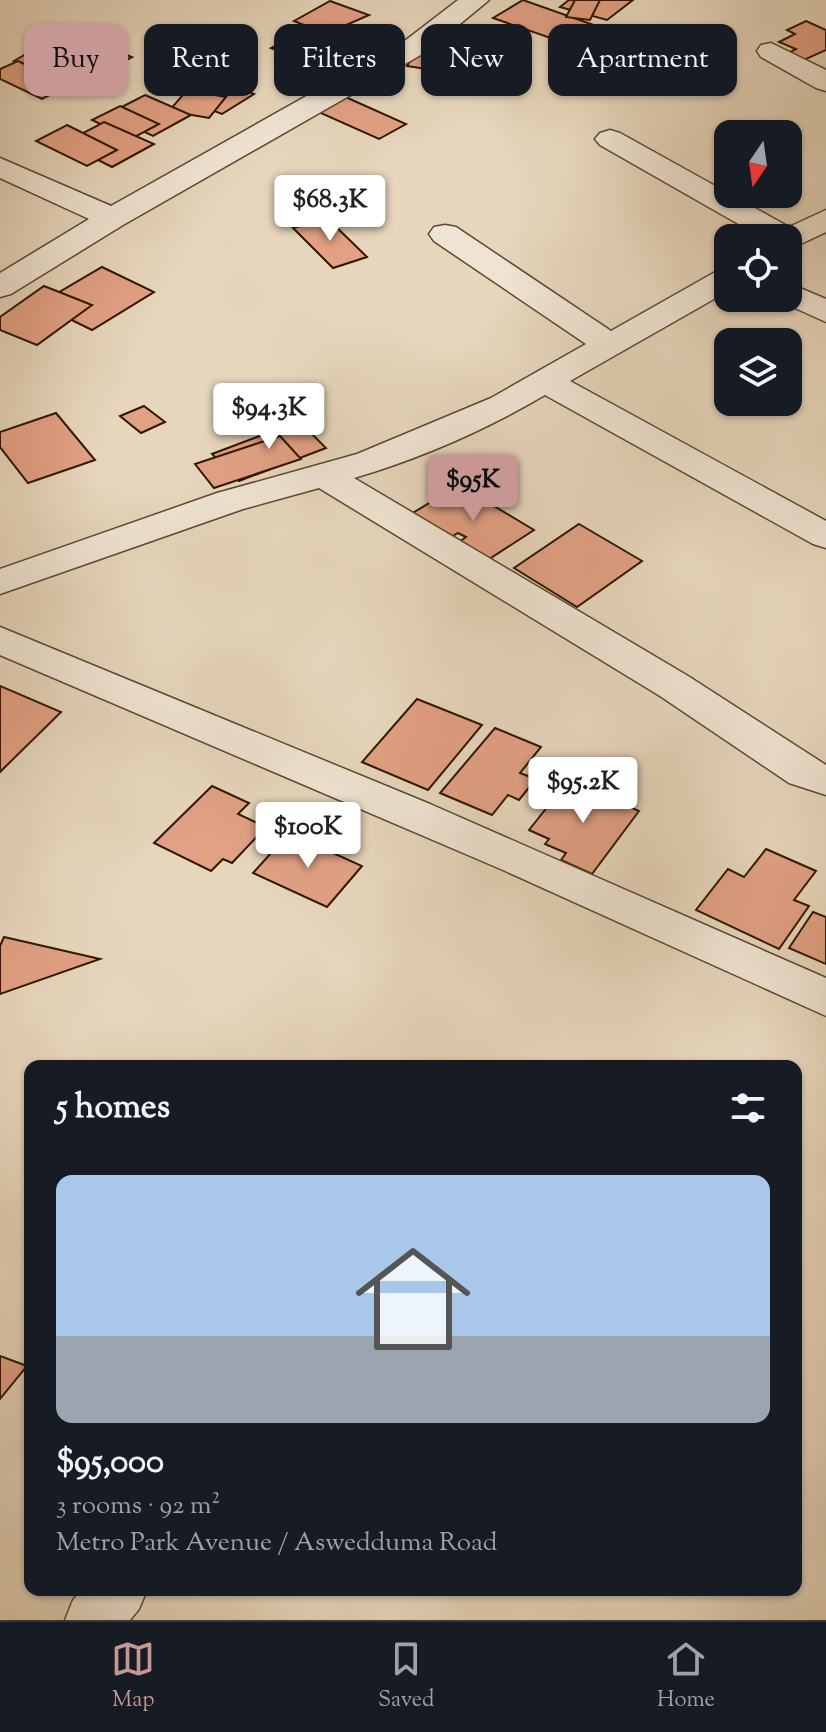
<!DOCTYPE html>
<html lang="en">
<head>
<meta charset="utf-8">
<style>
  body { margin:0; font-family:"Sorts Mill Goudy",serif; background:#242831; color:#f1f3f6; height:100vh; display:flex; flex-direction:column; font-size:30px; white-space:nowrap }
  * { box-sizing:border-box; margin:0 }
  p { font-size:26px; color:#9ea1a6 }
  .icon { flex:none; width:44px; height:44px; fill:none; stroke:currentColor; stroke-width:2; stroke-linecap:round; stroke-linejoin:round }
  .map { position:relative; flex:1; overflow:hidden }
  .sheet { position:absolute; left:24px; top:1060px; width:778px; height:536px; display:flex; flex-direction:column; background:#171b24; border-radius:16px; box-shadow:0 2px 6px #0004 }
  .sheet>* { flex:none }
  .hud { position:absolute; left:24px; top:24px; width:778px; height:72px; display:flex; gap:16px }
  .needle { width:52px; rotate:193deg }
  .fabs { position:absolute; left:714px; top:120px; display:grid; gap:16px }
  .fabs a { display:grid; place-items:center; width:88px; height:88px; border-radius:16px; background:#171b24; box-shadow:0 2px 6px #0004; font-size:40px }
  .price { position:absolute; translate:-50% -68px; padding:0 18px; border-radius:8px; background:#fff; color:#222; font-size:26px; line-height:52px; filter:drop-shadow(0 2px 4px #0008) }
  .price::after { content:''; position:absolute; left:50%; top:48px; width:24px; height:18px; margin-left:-12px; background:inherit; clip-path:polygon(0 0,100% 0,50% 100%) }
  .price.on { background:#c59692; color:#111 }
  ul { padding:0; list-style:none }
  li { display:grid; align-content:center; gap:16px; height:424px; padding:0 32px }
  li+li { border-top:2px solid #363941 }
  li span { display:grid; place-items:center; height:248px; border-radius:16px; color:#555 }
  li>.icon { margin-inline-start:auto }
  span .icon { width:144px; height:144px; fill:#fffc; stroke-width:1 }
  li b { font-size:34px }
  h2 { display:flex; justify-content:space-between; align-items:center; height:96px; padding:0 32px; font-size:34px }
  .pill { padding:0 28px; border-radius:16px; background:#171b24; box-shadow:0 2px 6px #0004; font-size:28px; line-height:72px }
  .pill.on { background:#c59692; color:#111 }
  .tab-bar { display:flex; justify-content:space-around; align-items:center; height:112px; border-top:2px solid #363941; background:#171b24; font-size:22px; color:#9ea1a6 }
  .tab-bar a { display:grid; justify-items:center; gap:4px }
  .tab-bar .on { color:#c59692 }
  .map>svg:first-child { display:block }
  .building { fill:#e2a184; stroke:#2f1702; stroke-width:2 }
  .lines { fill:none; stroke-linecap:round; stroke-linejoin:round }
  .minor-casing { stroke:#5d4730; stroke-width:3 }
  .minor { fill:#efe4d3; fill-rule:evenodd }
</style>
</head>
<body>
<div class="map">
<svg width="826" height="1620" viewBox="0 0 826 1620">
  <rect width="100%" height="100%" fill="#e7d6bc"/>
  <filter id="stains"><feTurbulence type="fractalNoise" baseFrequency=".0025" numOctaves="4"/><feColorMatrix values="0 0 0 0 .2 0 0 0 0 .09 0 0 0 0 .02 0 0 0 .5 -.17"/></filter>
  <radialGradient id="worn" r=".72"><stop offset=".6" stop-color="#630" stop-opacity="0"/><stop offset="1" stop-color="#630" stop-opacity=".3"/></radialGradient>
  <g class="building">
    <polygon points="523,0 591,24 562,42 493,18"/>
    <polygon points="569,0 633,0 607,20 560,7"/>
    <polygon points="575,0 600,0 590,20 566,17"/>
    <polygon points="330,1 369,15 326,34 294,21"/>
    <polygon points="806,21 826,30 826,50 804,60 788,53 796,49 779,42 795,34 787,30"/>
    <polygon points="302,31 337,46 300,67 282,59 289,55 271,48"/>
    <polygon points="475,34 519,56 490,67 441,48"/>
    <polygon points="105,46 132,57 104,72 76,61"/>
    <polygon points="98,49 120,59 88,75 66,64"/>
    <polygon points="33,50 94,74 60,93 11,73 26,65 14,61"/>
    <polygon points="416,51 467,58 458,74 407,66"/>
    <polygon points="18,61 70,85 42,99 0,79 0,69"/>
    <polygon points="452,66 493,82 473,95 433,77"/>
    <polygon points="218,80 254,94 222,114 185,100"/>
    <polygon points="187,90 226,97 209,118 169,111"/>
    <polygon points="145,95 191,115 153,136 125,123 131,120 112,112"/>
    <polygon points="341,95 406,124 379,139 314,110"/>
    <polygon points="120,106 159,124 131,139 92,120"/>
    <polygon points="104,122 154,144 112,167 96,159 102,156 68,141"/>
    <polygon points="67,125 117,150 87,166 36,141"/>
    <polygon points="327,218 367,257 333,268 293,228"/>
    <polygon points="102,267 154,292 92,330 39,304"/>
    <polygon points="44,286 92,305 37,345 0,330 0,317"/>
    <polygon points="144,406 165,422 141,433 120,416"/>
    <polygon points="56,413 95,460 28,483 0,447 0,432"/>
    <polygon points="299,421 326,448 239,481 212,454"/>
    <polygon points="280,436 301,459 214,488 195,464"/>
    <polygon points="459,485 534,530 483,563 455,545 466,537 458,533 449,538 411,514"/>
    <polygon points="579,524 642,561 577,607 514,568"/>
    <polygon points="0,686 61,712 0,772"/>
    <polygon points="417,699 482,725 428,790 362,762"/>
    <polygon points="495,728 541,747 520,773 536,779 519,800 508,795 492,815 440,793"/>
    <polygon points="568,781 639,811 592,874 561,860 566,853 545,844 549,839 529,830"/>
    <polygon points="212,786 249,803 238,814 266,827 232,863 223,859 211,871 154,843"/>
    <polygon points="289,833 362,866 327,907 253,873"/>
    <polygon points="766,849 816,871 794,900 809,906 779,949 696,910 728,869 744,877"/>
    <polygon points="813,912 826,917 826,964 789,948"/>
    <polygon points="4,937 100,959 0,994 0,946"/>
    <polygon points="0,1356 27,1366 0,1399"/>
  </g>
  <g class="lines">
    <defs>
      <g id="minor">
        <polygon points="458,0 489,0 426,52 123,225 11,294 0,297 0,273 89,219 0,178 0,158 111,206 406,40"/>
        <polygon points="771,43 826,70 826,91 816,88 761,57 757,51 761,45"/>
        <polygon points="610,130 620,133 789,227 826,210 826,232 788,250 788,238 763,238 600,145 595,139 600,133"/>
        <path d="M445,225L456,227L611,331L717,271L728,268V291L570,381L826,521V548L813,544L545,395C487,429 419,459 354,478L688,676L826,765V795L789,783L660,696L319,488L243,509L0,594V569L217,493L357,454L491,398L586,344L434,241L429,234L434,227Z"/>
        <polygon points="788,283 826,299 826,322 777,300 788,298"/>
        <polygon points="0,627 430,804 826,978 826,1016 503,870 0,655"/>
        <polygon points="82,1590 147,1590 139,1609 130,1620 65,1620 73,1600"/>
      </g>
    </defs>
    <use href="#minor" class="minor-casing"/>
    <use href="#minor" class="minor"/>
  </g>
  <rect width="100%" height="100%" filter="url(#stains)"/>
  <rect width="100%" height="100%" fill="url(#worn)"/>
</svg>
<div class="fabs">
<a><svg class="needle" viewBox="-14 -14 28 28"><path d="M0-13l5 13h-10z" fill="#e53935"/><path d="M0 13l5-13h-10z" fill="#9ea1a6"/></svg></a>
<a><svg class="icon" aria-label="locate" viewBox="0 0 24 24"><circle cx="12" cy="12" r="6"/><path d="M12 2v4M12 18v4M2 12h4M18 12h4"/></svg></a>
<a><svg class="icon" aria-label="layers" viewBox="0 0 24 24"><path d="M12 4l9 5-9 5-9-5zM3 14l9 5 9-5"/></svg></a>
</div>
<b class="price" style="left:330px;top:243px">$68.3K</b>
<b class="price" style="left:269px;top:451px">$94.3K</b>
<b class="price on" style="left:473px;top:523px">$95K</b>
<b class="price" style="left:583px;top:825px">$95.2K</b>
<b class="price" style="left:308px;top:870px">$100K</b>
<div class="hud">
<a class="pill on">Buy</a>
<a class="pill">Rent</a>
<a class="pill">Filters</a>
<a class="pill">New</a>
<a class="pill">Apartment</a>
</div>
<section class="sheet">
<h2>5 homes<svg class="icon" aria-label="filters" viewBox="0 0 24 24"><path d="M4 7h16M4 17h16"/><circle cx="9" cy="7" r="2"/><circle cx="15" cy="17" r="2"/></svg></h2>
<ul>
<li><span style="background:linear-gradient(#a9c7e8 65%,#9aa5b1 0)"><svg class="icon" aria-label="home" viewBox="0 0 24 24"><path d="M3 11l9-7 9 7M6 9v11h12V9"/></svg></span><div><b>$95,000</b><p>3 rooms · 92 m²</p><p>Metro Park Avenue / Aswedduma Road</p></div></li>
</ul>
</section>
</div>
<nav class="tab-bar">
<a class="on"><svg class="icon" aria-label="map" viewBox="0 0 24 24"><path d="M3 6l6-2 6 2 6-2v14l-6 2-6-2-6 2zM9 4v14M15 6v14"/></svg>Map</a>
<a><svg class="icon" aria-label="saved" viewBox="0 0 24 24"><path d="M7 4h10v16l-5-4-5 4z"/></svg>Saved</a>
<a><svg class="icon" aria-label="home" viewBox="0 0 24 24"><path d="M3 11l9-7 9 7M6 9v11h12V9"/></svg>Home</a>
</nav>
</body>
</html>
